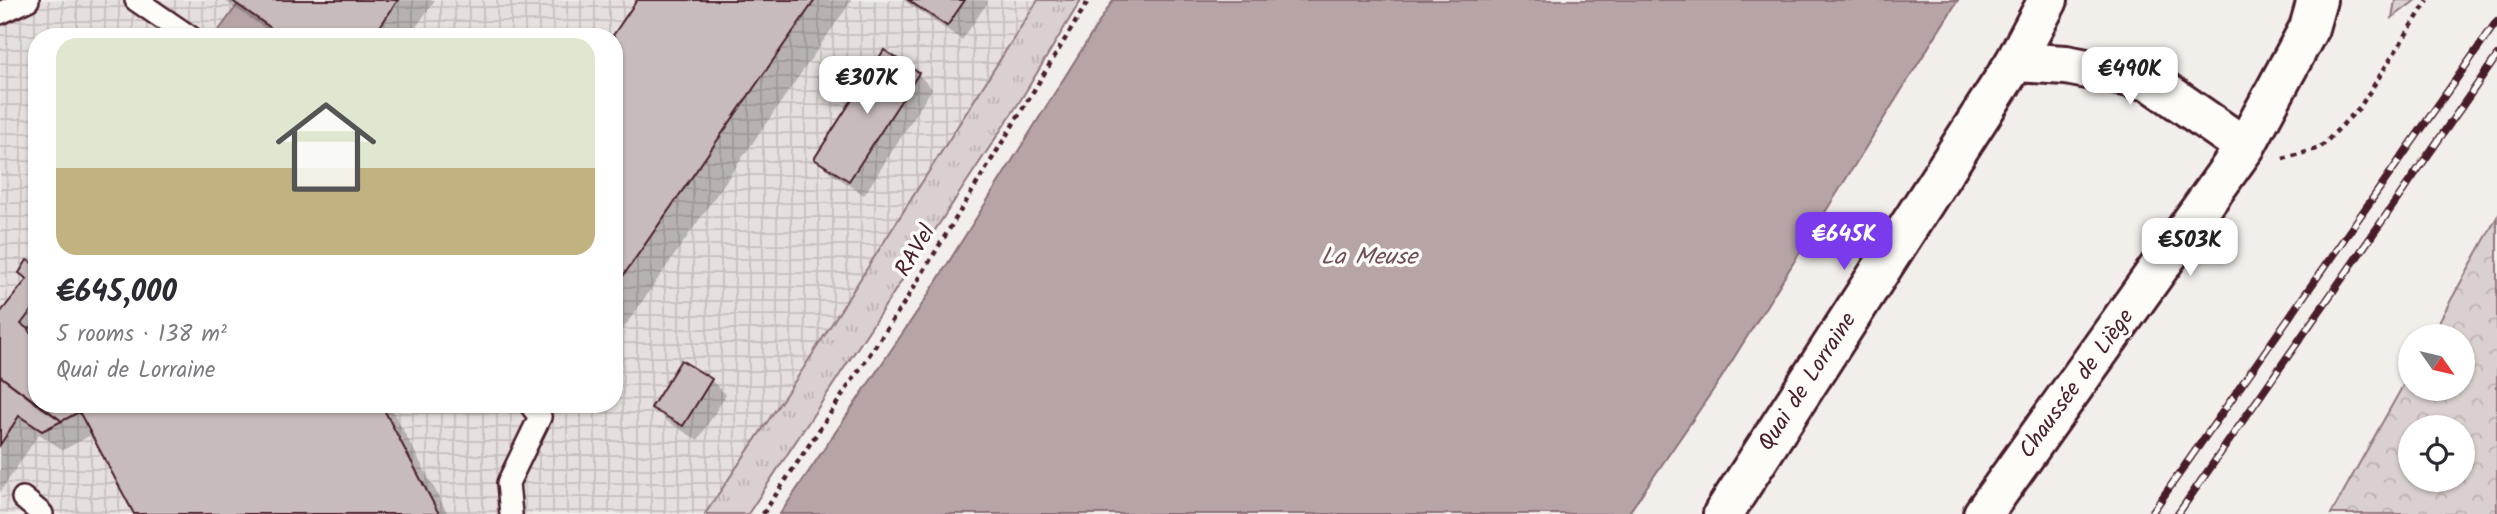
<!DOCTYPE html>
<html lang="en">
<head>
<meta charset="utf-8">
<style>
  body { margin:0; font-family:Kalam,sans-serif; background:#f7f7f7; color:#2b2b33; height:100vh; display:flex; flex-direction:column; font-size:26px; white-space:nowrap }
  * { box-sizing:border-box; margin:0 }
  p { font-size:23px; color:#7c7c81 }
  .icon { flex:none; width:38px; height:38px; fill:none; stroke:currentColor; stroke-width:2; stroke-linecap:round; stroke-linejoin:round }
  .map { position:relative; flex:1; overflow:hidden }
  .details { position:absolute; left:28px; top:28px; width:595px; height:385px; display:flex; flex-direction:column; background:#fff; border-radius:28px; box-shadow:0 2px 5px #0004 }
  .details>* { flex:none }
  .needle { width:46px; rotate:124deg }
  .tools { position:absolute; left:2398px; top:324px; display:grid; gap:14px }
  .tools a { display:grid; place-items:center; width:77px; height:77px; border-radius:50%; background:#fff; box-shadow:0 2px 5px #0004; font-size:35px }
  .price { position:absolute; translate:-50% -60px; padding:0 16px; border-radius:14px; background:#fff; color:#222; font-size:23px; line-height:46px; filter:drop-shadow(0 2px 4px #0008) }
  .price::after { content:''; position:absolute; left:50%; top:42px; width:21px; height:16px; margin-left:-10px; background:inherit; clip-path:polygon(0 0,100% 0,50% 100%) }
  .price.active { background:#7c3aed; color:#fff }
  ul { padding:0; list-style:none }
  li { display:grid; align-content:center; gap:14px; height:371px; padding:0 28px }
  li+li { border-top:2px solid #e1e1e2 }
  li span { display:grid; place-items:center; height:217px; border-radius:21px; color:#555 }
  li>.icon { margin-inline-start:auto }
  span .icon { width:126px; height:126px; fill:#fffc; stroke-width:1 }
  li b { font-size:30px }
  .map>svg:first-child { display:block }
  .industrial { fill:url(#industrial-grid); fill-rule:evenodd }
  .grass { fill:url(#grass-tufts); stroke:#92787d; stroke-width:2 }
  .forest { fill:url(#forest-crowns); stroke:#92787d; stroke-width:2; fill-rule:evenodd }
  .water { fill:#b7a5a6; stroke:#8b6f75; stroke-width:2 }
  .shadow { fill:#0003 }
  .building { fill:#c8bbbb; stroke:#4a1f2b; stroke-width:2 }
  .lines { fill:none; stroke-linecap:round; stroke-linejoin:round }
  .lane-casing { stroke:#4a1f2b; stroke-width:26 }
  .secondary-casing { stroke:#4a1f2b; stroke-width:44 }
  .path { stroke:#4a1f2b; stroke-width:4.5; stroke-dasharray:5 5; stroke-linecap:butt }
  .lane { stroke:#fdfcf7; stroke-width:21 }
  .secondary { stroke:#fdfcf7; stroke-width:38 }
  .rail-casing { stroke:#4a1f2b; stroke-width:8 }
  .rail { stroke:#fdfcf7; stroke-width:5; stroke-dasharray:16; stroke-linecap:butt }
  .labels { text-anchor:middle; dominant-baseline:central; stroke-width:7; stroke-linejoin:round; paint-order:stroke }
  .street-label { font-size:23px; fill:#4a1f2b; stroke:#fdfcf7 }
  .water-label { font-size:24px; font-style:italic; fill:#704e56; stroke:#fdfcf7 }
</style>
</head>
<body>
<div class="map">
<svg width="2497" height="514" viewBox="0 0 2497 514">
  <defs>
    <pattern id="industrial-grid" width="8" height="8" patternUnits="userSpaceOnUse" patternTransform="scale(1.75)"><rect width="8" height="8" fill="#e5dfdd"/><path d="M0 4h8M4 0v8" fill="none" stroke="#c6bfbe"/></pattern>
    <pattern id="grass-tufts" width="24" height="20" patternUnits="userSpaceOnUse" patternTransform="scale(1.75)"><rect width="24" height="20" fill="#d9d0cf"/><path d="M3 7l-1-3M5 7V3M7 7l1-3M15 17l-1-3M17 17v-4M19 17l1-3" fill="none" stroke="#bcb2b2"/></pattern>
    <pattern id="forest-crowns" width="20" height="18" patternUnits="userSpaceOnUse" patternTransform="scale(1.75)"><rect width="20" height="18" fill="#d9d0cf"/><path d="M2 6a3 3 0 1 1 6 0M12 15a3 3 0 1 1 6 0" fill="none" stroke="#bcb2b2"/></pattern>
  </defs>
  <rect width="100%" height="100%" fill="#f2efeb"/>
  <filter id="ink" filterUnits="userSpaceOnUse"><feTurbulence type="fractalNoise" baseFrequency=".0143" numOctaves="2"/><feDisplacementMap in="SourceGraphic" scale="14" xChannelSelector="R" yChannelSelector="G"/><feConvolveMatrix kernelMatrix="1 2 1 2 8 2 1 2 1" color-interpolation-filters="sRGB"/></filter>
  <g filter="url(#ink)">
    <path class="industrial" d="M0,0H1038L803,369L705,514H0ZM37,37H614V404H37Z"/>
    <polygon class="grass" points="1038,0 1081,0 1020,101 748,514 705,514 803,369"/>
    <g class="forest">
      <polygon points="2395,0 2416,0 2392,18"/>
      <path d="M2497,217V514H2331L2410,373V388H2462V336H2431ZM2410,427H2462V480H2410Z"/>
    </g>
    <g class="water">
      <polygon points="241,0 297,37 214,37"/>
      <polygon points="1113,0 1958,0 1720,380 1628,514 780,514 923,303"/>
    </g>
    <g class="shadow">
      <polygon points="224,0 435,0 409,37 277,37"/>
      <polygon points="639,0 852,0 614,342 614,37"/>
      <polygon points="903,0 985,0 988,2 962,40"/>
      <polygon points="918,74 932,89 864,195 831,173 816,159"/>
      <polygon points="37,269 37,404 389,404 448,514 136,514 93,434 63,450 39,434 0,492 0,315"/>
      <polygon points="711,380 726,395 698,440 668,422 654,407"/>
    </g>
    <g class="building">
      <polygon points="231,0 398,0 373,37 284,37"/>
      <polygon points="637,0 815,0 614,289 614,37 612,37"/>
      <polygon points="908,0 965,0 947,26"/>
      <polygon points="884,50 919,73 849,181 814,159"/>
      <polygon points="27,260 37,266 37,303 21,324 28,329 37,343 37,403 0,376 0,313 27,279 19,273"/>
      <polygon points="37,325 37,343 28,329"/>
      <polygon points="681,360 712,379 683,426 651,408"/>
      <polygon points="0,376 37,404 62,421 42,431 19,416 0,445"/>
      <polygon points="39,404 75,404 79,412 62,421"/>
      <polygon points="75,404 381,404 439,514 134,514"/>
    </g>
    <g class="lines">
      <defs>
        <g id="lane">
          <polyline points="136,0 190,37"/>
          <polyline points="0,13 28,0"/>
          <polyline points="23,498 42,514"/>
          <polyline points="511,514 508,483 540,417 530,404"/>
        </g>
        <g id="secondary">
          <polyline points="2015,62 2066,65 2150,81 2245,147"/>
          <polyline points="1723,514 2015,62 2048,0"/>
          <polyline points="1983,514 2245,147 2309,28 2317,0"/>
        </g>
      </defs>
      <use href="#lane" class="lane-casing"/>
      <use href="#secondary" class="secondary-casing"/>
      <g class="path">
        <polyline points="2283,159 2320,148 2360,107 2428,0"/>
        <polyline points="763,514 906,300 1089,0"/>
      </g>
      <use href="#lane" class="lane"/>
      <use href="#secondary" class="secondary"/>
      <defs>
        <g id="rail">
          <polyline points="2151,514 2497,21"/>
          <polyline points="2178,514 2497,56"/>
        </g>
      </defs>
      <use href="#rail" class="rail-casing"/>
      <use href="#rail" class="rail"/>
    </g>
  </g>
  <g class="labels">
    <g class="street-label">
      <text transform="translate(916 251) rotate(-59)">RAVel</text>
      <text transform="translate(1808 382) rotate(-57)">Quai de Lorraine</text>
      <text transform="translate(2077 384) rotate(-54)">Chaussée de Liège</text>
    </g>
    <g class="water-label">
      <text x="1369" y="257">La Meuse</text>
    </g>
  </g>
</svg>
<div class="tools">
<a><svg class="needle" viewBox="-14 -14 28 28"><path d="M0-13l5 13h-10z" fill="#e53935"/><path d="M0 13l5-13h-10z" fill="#7c7c81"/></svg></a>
<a><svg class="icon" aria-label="locate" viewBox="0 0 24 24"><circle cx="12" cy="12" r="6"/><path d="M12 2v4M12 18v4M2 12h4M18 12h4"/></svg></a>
</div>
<b class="price" style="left:2130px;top:107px">€490K</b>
<b class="price" style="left:867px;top:116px">€307K</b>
<b class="price active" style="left:1844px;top:272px">€645K</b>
<b class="price" style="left:2190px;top:278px">€503K</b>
<section class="details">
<ul>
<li><span style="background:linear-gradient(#dfe7d0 60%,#c2b280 0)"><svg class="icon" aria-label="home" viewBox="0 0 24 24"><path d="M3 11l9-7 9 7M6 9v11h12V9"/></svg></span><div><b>€645,000</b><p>5 rooms · 138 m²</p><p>Quai de Lorraine</p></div></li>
</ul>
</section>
</div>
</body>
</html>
